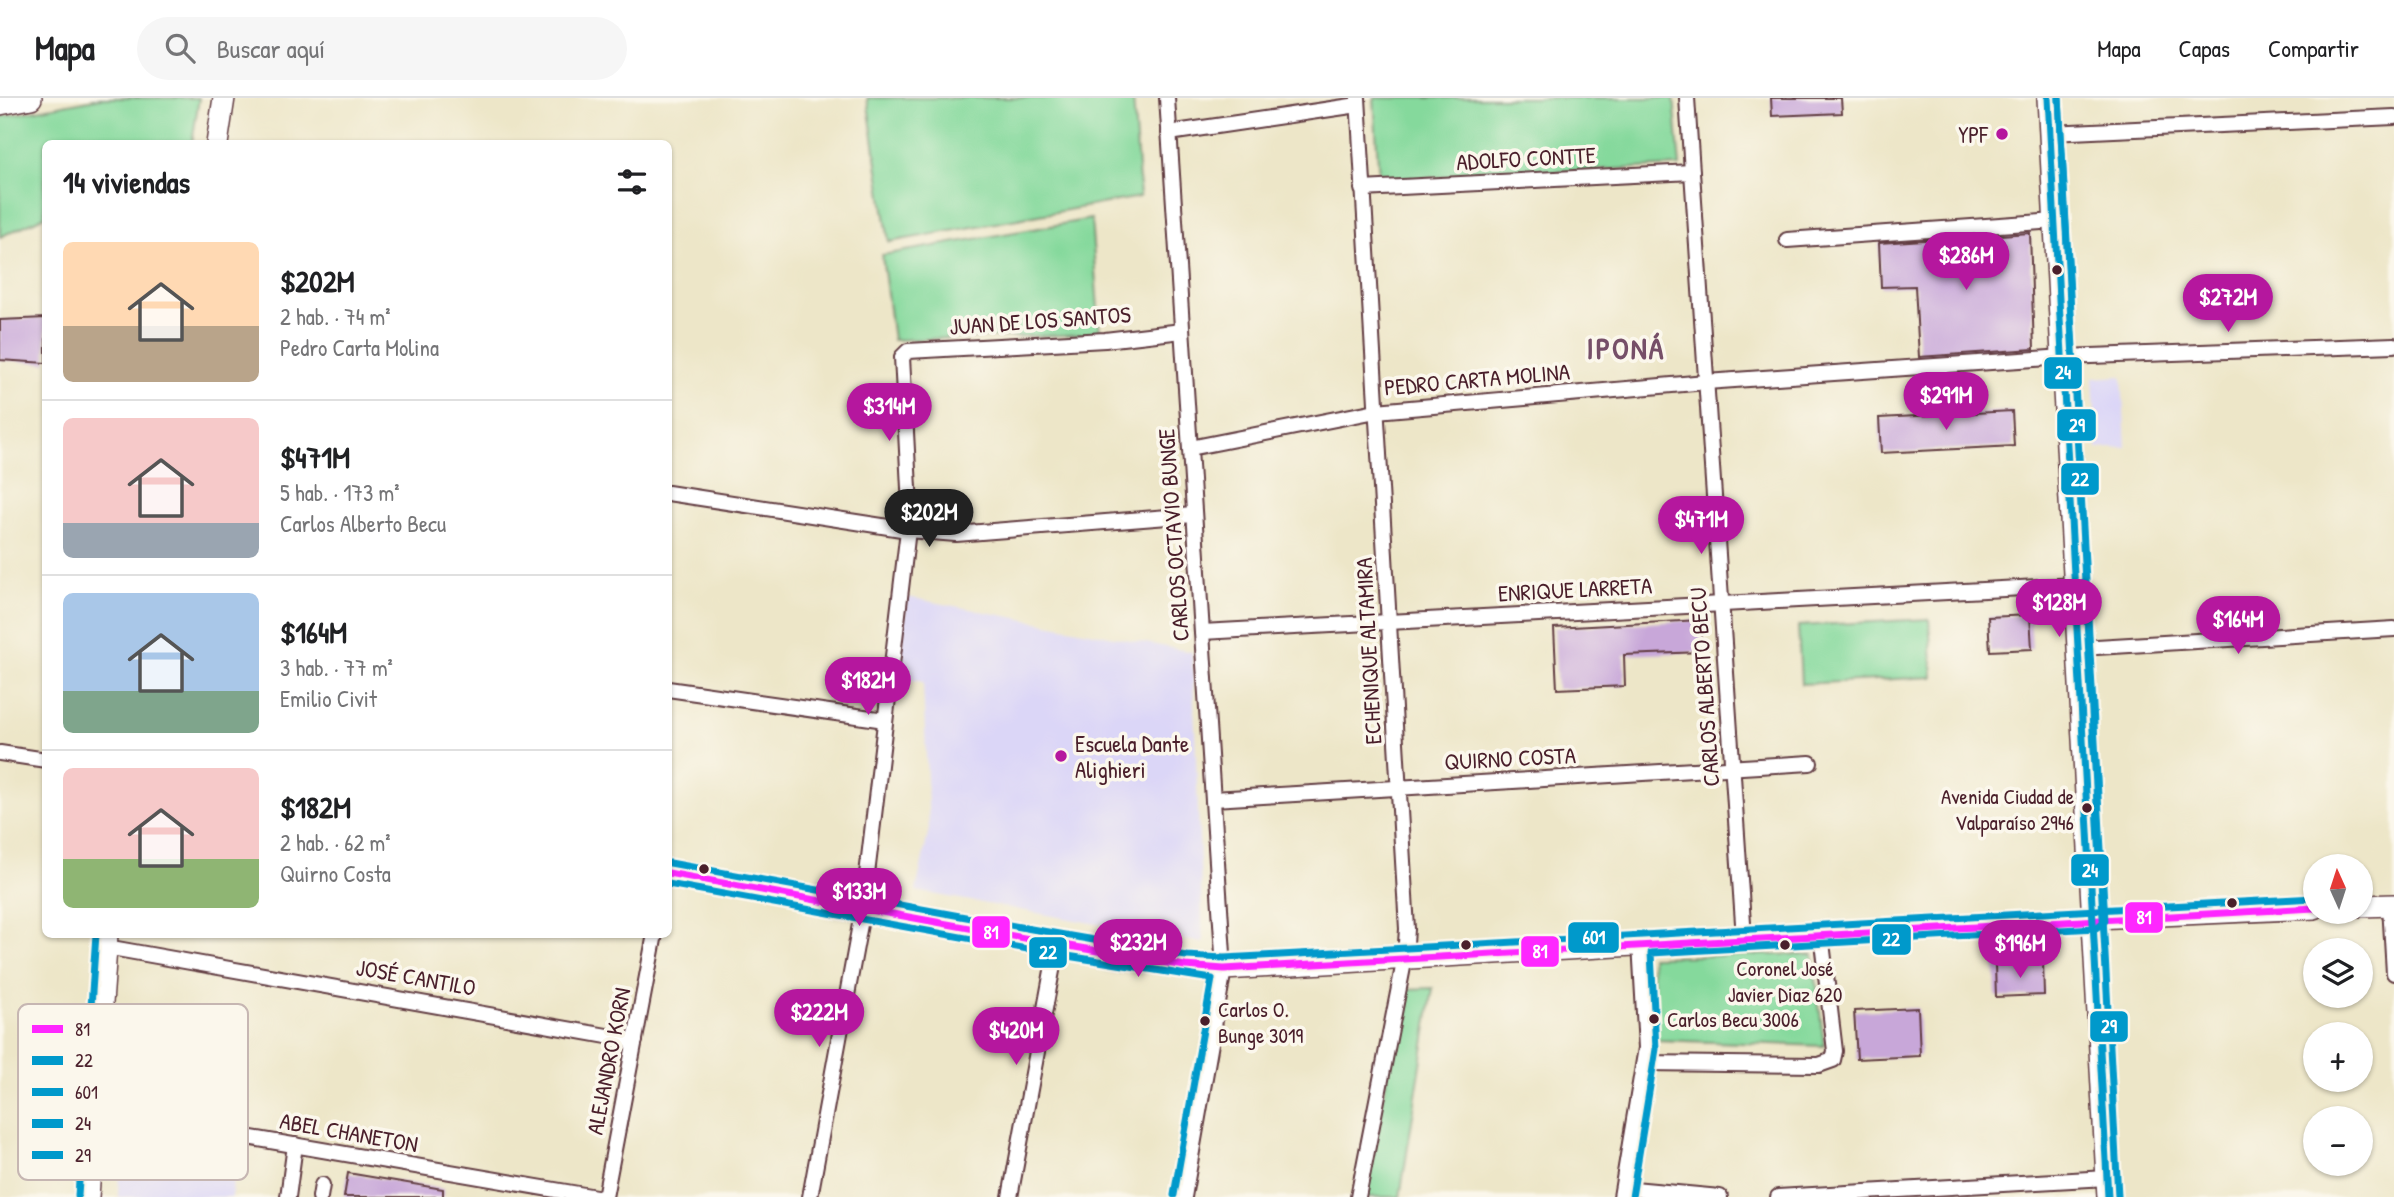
<!DOCTYPE html>
<html lang="es">
<head>
<meta charset="utf-8">
<style>
  body { margin:0; font-family:"Patrick Hand",sans-serif; background:#f6f6f6; color:#202124; height:100vh; display:flex; flex-direction:column; font-size:26px; white-space:nowrap }
  * { box-sizing:border-box; margin:0 }
  p { font-size:23px; color:#757577 }
  .icon { flex:none; width:38px; height:38px; fill:none; stroke:currentColor; stroke-width:2; stroke-linecap:round; stroke-linejoin:round }
  .map { position:relative; flex:1; overflow:hidden }
  .panel { position:absolute; left:42px; top:42px; width:630px; height:798px; display:flex; flex-direction:column; background:#fff; border-radius:10px; box-shadow:0 2px 5px #0004 }
  .panel>* { flex:none }
  .needle { width:46px; rotate:357deg }
  .buttons { position:absolute; left:2303px; top:756px; display:grid; gap:14px }
  .buttons a { display:grid; place-items:center; width:70px; height:70px; border-radius:50%; background:#fff; box-shadow:0 2px 5px #0004; font-size:35px }
  .price { position:absolute; translate:-50% -60px; padding:0 16px; border-radius:24px; background:#b5179e; color:#fff; font-size:23px; line-height:46px; filter:drop-shadow(0 2px 4px #0008) }
  .price::after { content:''; position:absolute; left:50%; top:42px; width:21px; height:16px; margin-left:-10px; background:inherit; clip-path:polygon(0 0,100% 0,50% 100%) }
  .price.current { background:#222; color:#fff }
  ul { padding:0; list-style:none }
  li { display:flex; align-items:center; gap:21px; height:175px; padding:0 21px }
  li+li { border-top:2px solid #e0e0e0 }
  li span { display:grid; place-items:center; flex:none; width:196px; height:140px; border-radius:10px; color:#555 }
  li>.icon { margin-inline-start:auto }
  span .icon { width:84px; height:84px; fill:#fffc; stroke-width:1 }
  li b { font-size:30px }
  h2 { display:flex; justify-content:space-between; align-items:center; height:84px; padding:0 21px; font-size:30px }
  header { display:flex; align-items:center; gap:42px; box-sizing:border-box; height:98px; padding:0 35px; background:#fff; border-bottom:2px solid #e0e0e0 }
  header strong { font-size:33px }
  nav { display:flex; gap:38px; margin-inline-start:auto; font-size:24px }
  .search { width:490px; height:63px; background:#f6f6f6; display:flex; align-items:center; gap:18px; box-sizing:border-box; padding:0 24px; border-radius:38px; color:#757577; font-size:26px }
  .map>svg:first-child { display:block }
  .built { fill:#dbd6f7 }
  .green { fill:#85d99c; stroke:#687c64; stroke-width:2 }
  .building { fill:#c8a7d9 }
  .lines { fill:none; stroke-linecap:round; stroke-linejoin:round }
  .minor-casing { stroke:#623d43; stroke-width:18 }
  .secondary-casing { stroke:#623d43; stroke-width:24 }
  .minor { stroke:#fff; stroke-width:14 }
  .secondary { stroke:#fff; stroke-width:21 }
  .bus-1-casing { stroke:#fbf7ec; stroke-width:12 }
  .bus-2-casing { stroke:#fbf7ec; stroke-width:12 }
  .bus-3-casing { stroke:#fbf7ec; stroke-width:12 }
  .bus-4-casing { stroke:#fbf7ec; stroke-width:12 }
  .bus-5-casing { stroke:#fbf7ec; stroke-width:12 }
  .bus-1 { stroke:#fe27ff; stroke-width:7 }
  .bus-2 { stroke:#0099cb; stroke-width:7 }
  .bus-3 { stroke:#0099cb; stroke-width:7 }
  .bus-4 { stroke:#0099cb; stroke-width:7 }
  .bus-5 { stroke:#0099cb; stroke-width:7 }
  .poi-dot { fill:#b5179e; stroke:#fbf7ec; stroke-width:2.5 }
  .bus-dot { fill:#4a1f2b; stroke:#fbf7ec; stroke-width:2.5 }
  .labels { text-anchor:middle; dominant-baseline:central; stroke-width:7; stroke-linejoin:round; paint-order:stroke }
  .bus-label { font-size:21px; fill:#4a1f2b; stroke:#fbf7ec; text-anchor:start }
  .poi-label { font-size:23px; fill:#4a1f2b; stroke:#fbf7ec; text-anchor:end }
  .street-label { font-size:23px; fill:#4a1f2b; stroke:#fbf7ec }
  .district-label { font-size:30px; font-weight:bold; letter-spacing:2px; fill:#764f68; stroke:#fbf7ec }
  .key { fill:#fbf7ec; stroke:#c6b6b2; stroke-width:2 }
  .key-label { font-size:19px; fill:#4a1f2b }
  .line-badge { stroke:#fbf7ec; stroke-width:2.5 }
  .badge-label { font-size:19px; text-anchor:middle; font-weight:bold; fill:#fff }
</style>
</head>
<body>
<header>
<strong>Mapa</strong>
<div class="search"><svg class="icon" aria-label="search" viewBox="0 0 24 24"><circle cx="10" cy="10" r="6"/><path d="M15 15l6 6"/></svg>Buscar aquí</div>
<nav><a>Mapa</a><a>Capas</a><a>Compartir</a></nav>
</header>
<div class="map">
<svg width="2394" height="1099" viewBox="0 0 2394 1099">
  <rect width="100%" height="100%" fill="#fbf7ec"/>
  <filter id="ink" filterUnits="userSpaceOnUse"><feTurbulence type="fractalNoise" baseFrequency=".0143" numOctaves="2"/><feDisplacementMap in="SourceGraphic" scale="14" xChannelSelector="R" yChannelSelector="G"/><feConvolveMatrix kernelMatrix="1 2 1 2 8 2 1 2 1" color-interpolation-filters="sRGB"/></filter>
  <filter id="wash" filterUnits="userSpaceOnUse"><feTurbulence type="fractalNoise" baseFrequency=".00686" numOctaves="4" result="noise"/><feDisplacementMap in="SourceGraphic" scale="28" xChannelSelector="R" yChannelSelector="G"/><feGaussianBlur stdDeviation="1.57" result="paint"/><feColorMatrix in="noise" values="0 0 0 0 0 0 0 0 0 0 0 0 0 0 0 0 0 1.4 0 .05"/><feComposite in="paint" operator="in"/></filter>
  <g filter="url(#wash)">
    <rect width="100%" height="100%" fill="#ede6c8"/>
    <g class="built">
      <polygon points="2122,278 2126,349 2097,351 2093,280"/>
      <polygon points="907,499 1192,554 1203,845 916,793 929,731 923,584 898,579"/>
      <polygon points="121,1038 234,1056 232,1099 118,1099"/>
    </g>
    <g class="green">
      <polygon points="100,0 199,0 192,45 46,46 45,118 0,139 0,19"/>
      <polygon points="867,0 1133,0 1140,99 889,144"/>
      <polygon points="1374,0 1674,0 1680,68 1379,82"/>
      <polygon points="1091,121 1100,236 893,242 882,157"/>
      <polygon points="1929,521 1933,579 1801,586 1798,528"/>
      <polygon points="1813,856 1824,948 1656,942 1651,859"/>
      <polygon points="1433,890 1400,1099 1365,1099 1403,891"/>
    </g>
    <g id="blocks">
      <g class="building">
        <polygon points="1771,0 1841,0 1842,15 1772,18"/>
        <polygon points="2030,135 2034,251 1919,259 1915,188 1881,189 1879,145"/>
        <polygon points="46,220 46,265 0,262 0,222"/>
        <polygon points="2012,313 2014,348 1881,355 1879,320"/>
        <polygon points="2030,517 2032,551 1990,553 1988,519"/>
        <polygon points="1700,522 1702,554 1624,557 1625,588 1557,591 1554,530"/>
        <polygon points="2043,864 2044,897 1996,899 1995,866"/>
        <polygon points="1918,910 1920,958 1857,961 1854,913"/>
        <polygon points="348,1075 443,1091 443,1099 344,1099"/>
      </g>
    </g>
  </g>
  <g filter="url(#ink)">
    <use href="#blocks" fill-opacity="0" stroke="#623d43" stroke-width="2"/>
    <g class="lines">
      <defs>
        <g id="minor">
          <polyline points="1167,0 1224,871 1184,1099"/>
          <polyline points="1358,0 1407,831 1405,859 1358,1099"/>
          <polyline points="1687,0 1744,840"/>
          <polyline points="1169,35 1358,7"/>
          <polyline points="2050,35 2394,19"/>
          <polyline points="1362,91 1692,74"/>
          <polyline points="1787,142 2056,123"/>
          <polyline points="1190,350 1376,313 1706,284 2064,259 2394,247"/>
          <polyline points="668,395 908,432 956,436 1193,417"/>
          <polyline points="1202,534 2077,487"/>
          <polyline points="2080,550 2394,531"/>
          <polyline points="668,591 885,622"/>
          <polyline points="0,655 46,662"/>
          <polyline points="1213,701 1810,665"/>
          <polyline points="2390,807 2394,875"/>
          <polyline points="106,849 635,943"/>
          <polyline points="1644,965 1819,967 1833,962 1835,953 1821,836"/>
          <polyline points="95,1013 596,1099"/>
          <polyline points="1623,1090 1720,1099"/>
          <polyline points="288,1099 295,1047"/>
          <polyline points="320,1099 322,1087"/>
          <polyline points="605,1099 655,836"/>
          <polyline points="810,1099 863,810 908,432 910,409 902,259 908,253 1105,242 1182,233"/>
          <polyline points="1010,1099 1057,846"/>
          <polyline points="1621,1099 1646,950 1640,845"/>
          <polyline points="1778,1099 2107,1080"/>
        </g>
        <g id="secondary">
          <polyline points="2048,0 2108,1099"/>
          <polyline points="0,6 31,0"/>
          <polyline points="217,46 224,0"/>
          <polyline points="668,775 1057,846 1185,868 1224,871 2095,820 2315,810"/>
          <polyline points="2361,808 2394,807"/>
          <polyline points="88,1099 107,836"/>
        </g>
      </defs>
      <use href="#minor" class="minor-casing"/>
      <use href="#secondary" class="secondary-casing"/>
      <use href="#minor" class="minor"/>
      <use href="#secondary" class="secondary"/>
      <defs>
        <polyline id="bus-1" points="668,775 1057,846 1185,868 1224,871 2315,810"/>
        <g id="bus-2">
          <polyline points="668,786 1055,856 1212,881 1174,1097"/>
          <polyline points="1632,1099 1656,951 1651,855 2096,830 2105,823 2059,0"/>
        </g>
        <g id="bus-3">
          <polyline points="670,765 1059,836 1186,858 1224,860 2315,800"/>
          <polyline points="78,1098 96,836"/>
        </g>
        <polyline id="bus-4" points="2048,0 2108,1099"/>
        <polyline id="bus-5" points="2059,0 2118,1098"/>
      </defs>
      <use href="#bus-1" class="bus-1-casing"/>
      <use href="#bus-2" class="bus-2-casing"/>
      <use href="#bus-3" class="bus-3-casing"/>
      <use href="#bus-4" class="bus-4-casing"/>
      <use href="#bus-5" class="bus-5-casing"/>
      <use href="#bus-1" class="bus-1"/>
      <use href="#bus-2" class="bus-2"/>
      <use href="#bus-3" class="bus-3"/>
      <use href="#bus-4" class="bus-4"/>
      <use href="#bus-5" class="bus-5"/>
    </g>
  </g>
  <g class="poi-dot">
    <circle cx="2002" cy="36" r="7"/>
    <circle cx="1061" cy="658" r="7"/>
  </g>
  <g class="bus-dot">
    <circle cx="2057" cy="172" r="6"/>
    <circle cx="2087" cy="710" r="6"/>
    <circle cx="704" cy="771" r="6"/>
    <circle cx="2232" cy="805" r="6"/>
    <circle cx="1466" cy="847" r="6"/>
    <circle cx="1785" cy="847" r="6"/>
    <circle cx="1654" cy="921" r="6"/>
    <circle cx="1205" cy="923" r="6"/>
  </g>
  <g class="labels">
    <g class="bus-label">
      <text x="2074" y="698" text-anchor="end">Avenida Ciudad de<tspan x="2074" dy="26">Valparaíso 2946</tspan></text>
      <text x="1785" y="870" text-anchor="middle">Coronel José<tspan x="1785" dy="26">Javier Diaz 620</tspan></text>
      <text x="1218" y="911">Carlos O.<tspan x="1218" dy="26">Bunge 3019</tspan></text>
      <text x="1667" y="921">Carlos Becu 3006</text>
    </g>
    <g class="poi-label">
      <text x="1988" y="36">YPF</text>
      <text x="1075" y="645" text-anchor="start">Escuela Dante<tspan x="1075" dy="26">Alighieri</tspan></text>
    </g>
    <g class="street-label">
      <text transform="translate(1526 60) rotate(-3)">ADOLFO CONTTE</text>
      <text transform="translate(1040 222) rotate(-4)">JUAN DE LOS SANTOS</text>
      <text transform="translate(1477 281) rotate(-5)">PEDRO CARTA MOLINA</text>
      <text transform="translate(1173 437) rotate(-94)">CARLOS OCTAVIO BUNGE</text>
      <text transform="translate(1575 491) rotate(-3)">ENRIQUE LARRETA</text>
      <text transform="translate(1368 553) rotate(-93)">ECHENIQUE ALTAMIRA</text>
      <text transform="translate(1704 589) rotate(-94)">CARLOS ALBERTO BECU</text>
      <text transform="translate(1510 660) rotate(-3)">QUIRNO COSTA</text>
      <text transform="translate(416 879) rotate(10)">JOSÉ CANTILO</text>
      <text transform="translate(608 963) rotate(-79)">ALEJANDRO KORN</text>
      <text transform="translate(349 1034) rotate(10)">ABEL CHANETON</text>
    </g>
    <g class="district-label">
      <text x="1626" y="250">IPONÁ</text>
    </g>
  </g>
  <rect x="18" y="906" width="230" height="176" rx="10" class="key"/>
  <rect x="32" y="927" width="31" height="8" fill="#fe27ff"/>
  <rect x="32" y="958" width="31" height="9" fill="#0099cb"/>
  <rect x="32" y="990" width="31" height="8" fill="#0099cb"/>
  <rect x="32" y="1021" width="31" height="9" fill="#0099cb"/>
  <rect x="32" y="1053" width="31" height="8" fill="#0099cb"/>
  <g class="key-label">
    <text x="75" y="938">81</text>
    <text x="75" y="969">22</text>
    <text x="75" y="1001">601</text>
    <text x="75" y="1032">24</text>
    <text x="75" y="1064">29</text>
  </g>
  <g class="line-badge">
    <rect x="2043" y="258" width="40" height="34" rx="7" fill="#0099cb"/>
    <rect x="2056" y="310" width="41" height="34" rx="7" fill="#0099cb"/>
    <rect x="2060" y="364" width="40" height="34" rx="7" fill="#0099cb"/>
    <rect x="2070" y="755" width="40" height="34" rx="7" fill="#0099cb"/>
    <rect x="2124" y="803" width="40" height="33" rx="7" fill="#fe27ff"/>
    <rect x="971" y="817" width="40" height="34" rx="7" fill="#fe27ff"/>
    <rect x="1567" y="823" width="53" height="33" rx="7" fill="#0099cb"/>
    <rect x="1871" y="825" width="41" height="33" rx="7" fill="#0099cb"/>
    <rect x="1520" y="837" width="40" height="33" rx="7" fill="#fe27ff"/>
    <rect x="1028" y="838" width="40" height="33" rx="7" fill="#0099cb"/>
    <rect x="2089" y="912" width="40" height="33" rx="7" fill="#0099cb"/>
  </g>
  <g class="badge-label">
    <text x="2063" y="281">24</text>
    <text x="2077" y="334">29</text>
    <text x="2080" y="388">22</text>
    <text x="2090" y="779">24</text>
    <text x="2144" y="826">81</text>
    <text x="991" y="841">81</text>
    <text x="1594" y="846">601</text>
    <text x="1891" y="848">22</text>
    <text x="1540" y="860">81</text>
    <text x="1048" y="861">22</text>
    <text x="2109" y="935">29</text>
  </g>
</svg>
<div class="buttons">
<a><svg class="needle" viewBox="-14 -14 28 28"><path d="M0-13l5 13h-10z" fill="#e53935"/><path d="M0 13l5-13h-10z" fill="#757577"/></svg></a>
<a><svg class="icon" aria-label="layers" viewBox="0 0 24 24"><path d="M12 4l9 5-9 5-9-5zM3 14l9 5 9-5"/></svg></a>
<a>+</a>
<a>−</a>
</div>
<b class="price" style="left:1966px;top:194px">$286M</b>
<b class="price" style="left:2228px;top:236px">$272M</b>
<b class="price" style="left:1946px;top:334px">$291M</b>
<b class="price" style="left:889px;top:345px">$314M</b>
<b class="price current" style="left:929px;top:451px">$202M</b>
<b class="price" style="left:1701px;top:458px">$471M</b>
<b class="price" style="left:2059px;top:541px">$128M</b>
<b class="price" style="left:2238px;top:558px">$164M</b>
<b class="price" style="left:868px;top:619px">$182M</b>
<b class="price" style="left:859px;top:830px">$133M</b>
<b class="price" style="left:1138px;top:881px">$232M</b>
<b class="price" style="left:2020px;top:882px">$196M</b>
<b class="price" style="left:819px;top:951px">$222M</b>
<b class="price" style="left:1016px;top:969px">$420M</b>
<section class="panel">
<h2>14 viviendas<svg class="icon" aria-label="filters" viewBox="0 0 24 24"><path d="M4 7h16M4 17h16"/><circle cx="9" cy="7" r="2"/><circle cx="15" cy="17" r="2"/></svg></h2>
<ul>
<li><span style="background:linear-gradient(#ffd9b3 60%,#b9a48a 0)"><svg class="icon" aria-label="home" viewBox="0 0 24 24"><path d="M3 11l9-7 9 7M6 9v11h12V9"/></svg></span><div><b>$202M</b><p>2 hab. · 74 m²</p><p>Pedro Carta Molina</p></div></li>
<li><span style="background:linear-gradient(#f6c9c9 75%,#9aa5b1 0)"><svg class="icon" aria-label="home" viewBox="0 0 24 24"><path d="M3 11l9-7 9 7M6 9v11h12V9"/></svg></span><div><b>$471M</b><p>5 hab. · 173 m²</p><p>Carlos Alberto Becu</p></div></li>
<li><span style="background:linear-gradient(#a9c7e8 70%,#7fa58c 0)"><svg class="icon" aria-label="home" viewBox="0 0 24 24"><path d="M3 11l9-7 9 7M6 9v11h12V9"/></svg></span><div><b>$164M</b><p>3 hab. · 77 m²</p><p>Emilio Civit</p></div></li>
<li><span style="background:linear-gradient(#f6c9c9 65%,#8fb573 0)"><svg class="icon" aria-label="home" viewBox="0 0 24 24"><path d="M3 11l9-7 9 7M6 9v11h12V9"/></svg></span><div><b>$182M</b><p>2 hab. · 62 m²</p><p>Quirno Costa</p></div></li>
</ul>
</section>
</div>
</body>
</html>
